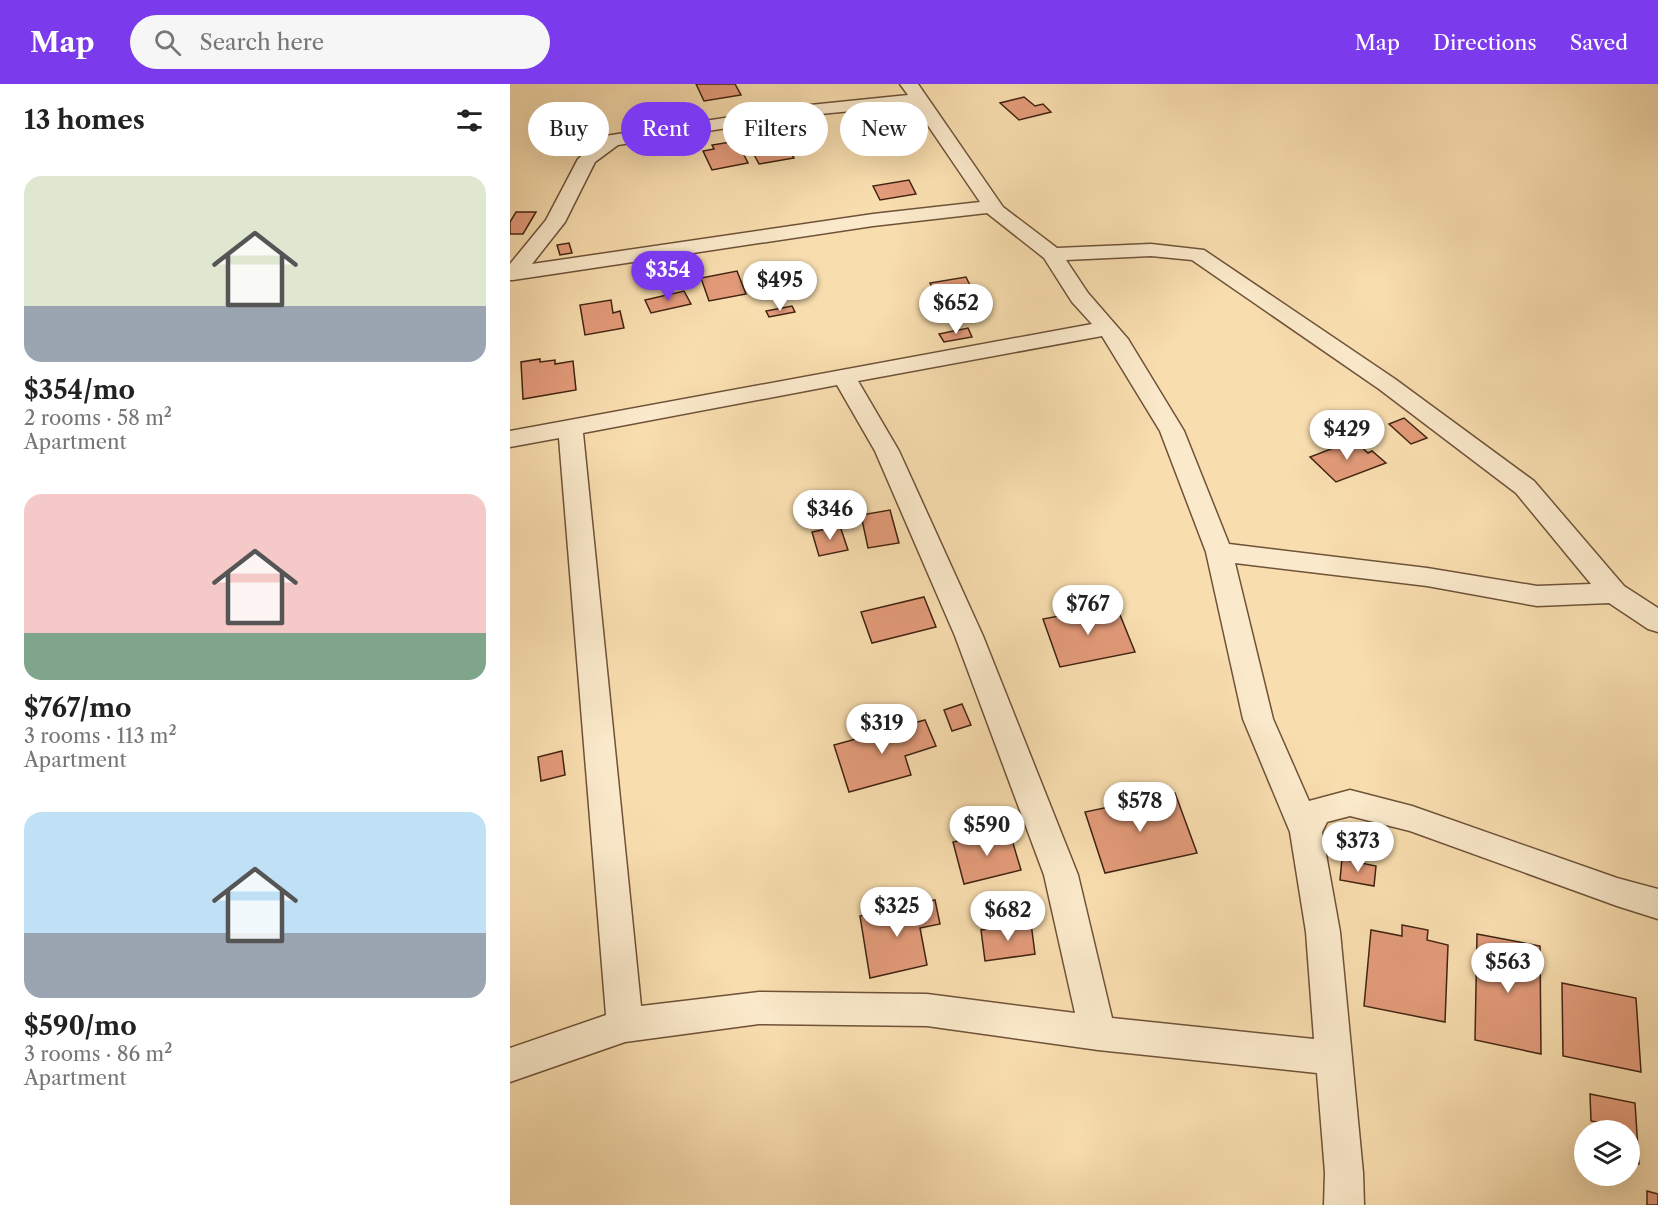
<!DOCTYPE html>
<html lang="en">
<head>
<meta charset="utf-8">
<style>
  body { margin:0; font-family:"Libre Caslon Text",serif; background:#f6f6f6; color:#222; height:100vh; display:flex; flex-direction:column; font-size:22px; white-space:nowrap }
  * { box-sizing:border-box; margin:0 }
  p { font-size:20px; color:#767676 }
  .icon { flex:none; width:33px; height:33px; fill:none; stroke:currentColor; stroke-width:2; stroke-linecap:round; stroke-linejoin:round }
  .map { position:relative; flex:1; overflow:hidden }
  .details { display:flex; flex-direction:column; background:#fff; width:510px }
  .details>* { flex:none }
  .banner { position:absolute; left:18px; top:18px; width:570px; height:54px; display:flex; gap:12px }
  .fabs { position:absolute; left:1064px; top:1036px; display:grid; gap:12px }
  .fabs a { display:grid; place-items:center; width:66px; height:66px; border-radius:50%; background:#fff; box-shadow:0 6px 24px #0002; font-size:30px }
  .price { position:absolute; translate:-50% -51px; padding:0 14px; border-radius:21px; background:#fff; color:#222; font-size:20px; line-height:39px; filter:drop-shadow(0 2px 3px #0008) }
  .price::after { content:''; position:absolute; left:50%; top:36px; width:18px; height:14px; margin-left:-9px; background:inherit; clip-path:polygon(0 0,100% 0,50% 100%) }
  .price.current { background:#7c3aed; color:#fff }
  ul { padding:0; list-style:none }
  li { display:grid; align-content:center; gap:12px; height:318px; padding:0 24px }
  li span { display:grid; place-items:center; height:186px; border-radius:18px; color:#555 }
  li>.icon { margin-inline-start:auto }
  span .icon { width:108px; height:108px; fill:#fffc; stroke-width:1 }
  li b { font-size:26px }
  h2 { display:flex; justify-content:space-between; align-items:center; height:72px; padding:0 24px; font-size:26px }
  .chip { padding:0 21px; border-radius:27px; background:#fff; box-shadow:0 6px 24px #0002; font-size:21px; line-height:54px }
  .chip.current { background:#7c3aed; color:#fff }
  header { display:flex; align-items:center; gap:36px; box-sizing:border-box; height:84px; padding:0 30px; background:#7c3aed; color:#fff }
  header strong { font-size:28px }
  nav { display:flex; gap:33px; margin-inline-start:auto; font-size:21px }
  .search { width:420px; height:54px; background:#f6f6f6; display:flex; align-items:center; gap:15px; box-sizing:border-box; padding:0 21px; border-radius:33px; color:#767676; font-size:22px }
  main { display:flex; flex:1; min-height:0 }
  .map>svg:first-child { display:block }
  .building { fill:#e39b7a; stroke:#412411; stroke-width:1.5 }
  .lines { fill:none; stroke-linecap:round; stroke-linejoin:round }
  .street-casing { stroke:#6f5238; stroke-width:3 }
  .street { fill:#fae9ca; fill-rule:evenodd }
</style>
</head>
<body>
<header>
<strong>Map</strong>
<div class="search"><svg class="icon" aria-label="search" viewBox="0 0 24 24"><circle cx="10" cy="10" r="6"/><path d="M15 15l6 6"/></svg>Search here</div>
<nav><a>Map</a><a>Directions</a><a>Saved</a></nav>
</header>
<main>
<section class="details">
<h2>13 homes<svg class="icon" aria-label="filters" viewBox="0 0 24 24"><path d="M4 7h16M4 17h16"/><circle cx="9" cy="7" r="2"/><circle cx="15" cy="17" r="2"/></svg></h2>
<ul>
<li><span style="background:linear-gradient(#dfe7d0 70%,#9aa5b1 0)"><svg class="icon" aria-label="home" viewBox="0 0 24 24"><path d="M3 11l9-7 9 7M6 9v11h12V9"/></svg></span><div><b>$354/mo</b><p>2 rooms · 58 m²</p><p>Apartment</p></div></li>
<li><span style="background:linear-gradient(#f6c9c9 75%,#7fa58c 0)"><svg class="icon" aria-label="home" viewBox="0 0 24 24"><path d="M3 11l9-7 9 7M6 9v11h12V9"/></svg></span><div><b>$767/mo</b><p>3 rooms · 113 m²</p><p>Apartment</p></div></li>
<li><span style="background:linear-gradient(#bfe0f5 65%,#9aa5b1 0)"><svg class="icon" aria-label="home" viewBox="0 0 24 24"><path d="M3 11l9-7 9 7M6 9v11h12V9"/></svg></span><div><b>$590/mo</b><p>3 rooms · 86 m²</p><p>Apartment</p></div></li>
</ul>
</section>
<div class="map">
<svg width="1148" height="1121" viewBox="0 0 1148 1121">
  <rect width="100%" height="100%" fill="#f8ddae"/>
  <filter id="stains"><feTurbulence type="fractalNoise" baseFrequency=".00333" numOctaves="4"/><feColorMatrix values="0 0 0 0 .2 0 0 0 0 .09 0 0 0 0 .02 0 0 0 .5 -.17"/></filter>
  <radialGradient id="worn" r=".72"><stop offset=".6" stop-color="#630" stop-opacity="0"/><stop offset="1" stop-color="#630" stop-opacity=".3"/></radialGradient>
  <g class="building">
    <polygon points="186,0 225,0 231,11 194,17"/>
    <polygon points="514,13 525,22 533,20 541,28 509,36 490,19"/>
    <polygon points="227,57 238,79 202,86 193,67 204,65 202,61"/>
    <polygon points="274,57 284,74 249,80 240,63"/>
    <polygon points="399,96 406,110 370,116 363,102"/>
    <polygon points="6,128 26,128 13,150 0,150 0,138"/>
    <polygon points="59,159 62,169 50,171 47,161"/>
    <polygon points="227,187 236,210 199,217 191,194"/>
    <polygon points="456,193 467,216 431,223 420,199"/>
    <polygon points="174,207 181,220 141,229 135,216"/>
    <polygon points="101,216 103,229 110,227 114,244 75,251 70,221"/>
    <polygon points="282,222 285,228 259,233 256,227"/>
    <polygon points="458,244 462,253 434,258 429,250"/>
    <polygon points="30,275 30,278 45,276 45,280 63,277 66,306 13,315 11,278"/>
    <polygon points="894,334 917,354 901,360 879,340"/>
    <polygon points="844,356 858,369 862,367 876,379 826,398 800,373"/>
    <polygon points="380,426 389,459 358,464 351,431"/>
    <polygon points="330,442 338,466 309,472 302,448"/>
    <polygon points="414,513 426,543 362,559 351,528"/>
    <polygon points="606,521 625,568 550,583 533,535"/>
    <polygon points="452,620 461,641 442,647 434,626"/>
    <polygon points="415,636 426,662 395,672 401,691 339,708 324,661"/>
    <polygon points="52,667 55,691 31,697 28,673"/>
    <polygon points="665,709 687,769 595,789 575,728"/>
    <polygon points="499,746 511,786 454,800 443,758"/>
    <polygon points="832,775 866,782 864,802 830,796"/>
    <polygon points="425,816 430,840 410,844 417,881 360,894 350,832"/>
    <polygon points="521,839 525,870 475,877 471,846"/>
    <polygon points="892,841 918,846 917,856 938,861 935,938 854,922 861,846 892,852"/>
    <polygon points="967,850 1030,862 1031,970 965,956"/>
    <polygon points="1052,899 1126,914 1131,988 1053,972"/>
    <polygon points="1080,1010 1125,1019 1129,1080 1119,1078 1119,1047 1102,1047 1102,1041 1081,1037"/>
    <polygon points="1137,1107 1148,1110 1148,1121 1137,1121"/>
  </g>
  <g class="lines">
    <defs>
      <path id="street" d="M390,0H408L493,123L547,164L641,160L694,166L885,295L1024,397L1114,502L1148,524V548L1138,545L1099,519L1027,522L917,502L725,479L763,635L799,717L840,706L902,722L1107,794L1148,805V835L1107,822L900,747L840,732L817,738L812,748L830,848L853,1089L854,1121H814L815,1089L807,989L588,966L417,942L249,940L115,958L0,998V964L96,931L49,354L0,363V347L582,240L562,218L534,174L477,129L363,142L3,196H0V180L36,136L68,75L95,52L300,21L398,11ZM404,21L470,118L363,130L22,180L55,138L85,78L108,61L300,31ZM641,172L682,176L869,305L1006,409L1081,500L1027,502L917,484L719,460L674,347L618,255L578,209L556,176ZM592,252L650,347L696,468L733,635L780,748L796,848L804,955L602,934L568,791L473,552L389,367L348,297ZM327,301L365,367L445,552L534,791L565,929L417,910L249,908L131,922L73,349Z"/>
    </defs>
    <use href="#street" class="street-casing"/>
    <use href="#street" class="street"/>
  </g>
  <rect width="100%" height="100%" filter="url(#stains)"/>
  <rect width="100%" height="100%" fill="url(#worn)"/>
</svg>
<div class="fabs">
<a><svg class="icon" aria-label="layers" viewBox="0 0 24 24"><path d="M12 4l9 5-9 5-9-5zM3 14l9 5 9-5"/></svg></a>
</div>
<b class="price current" style="left:158px;top:218px">$354</b>
<b class="price" style="left:270px;top:228px">$495</b>
<b class="price" style="left:446px;top:251px">$652</b>
<b class="price" style="left:837px;top:377px">$429</b>
<b class="price" style="left:320px;top:457px">$346</b>
<b class="price" style="left:578px;top:552px">$767</b>
<b class="price" style="left:372px;top:671px">$319</b>
<b class="price" style="left:630px;top:749px">$578</b>
<b class="price" style="left:477px;top:773px">$590</b>
<b class="price" style="left:848px;top:789px">$373</b>
<b class="price" style="left:387px;top:854px">$325</b>
<b class="price" style="left:498px;top:858px">$682</b>
<b class="price" style="left:998px;top:910px">$563</b>
<div class="banner">
<a class="chip">Buy</a>
<a class="chip current">Rent</a>
<a class="chip">Filters</a>
<a class="chip">New</a>
</div>
</div>
</main>
</body>
</html>
